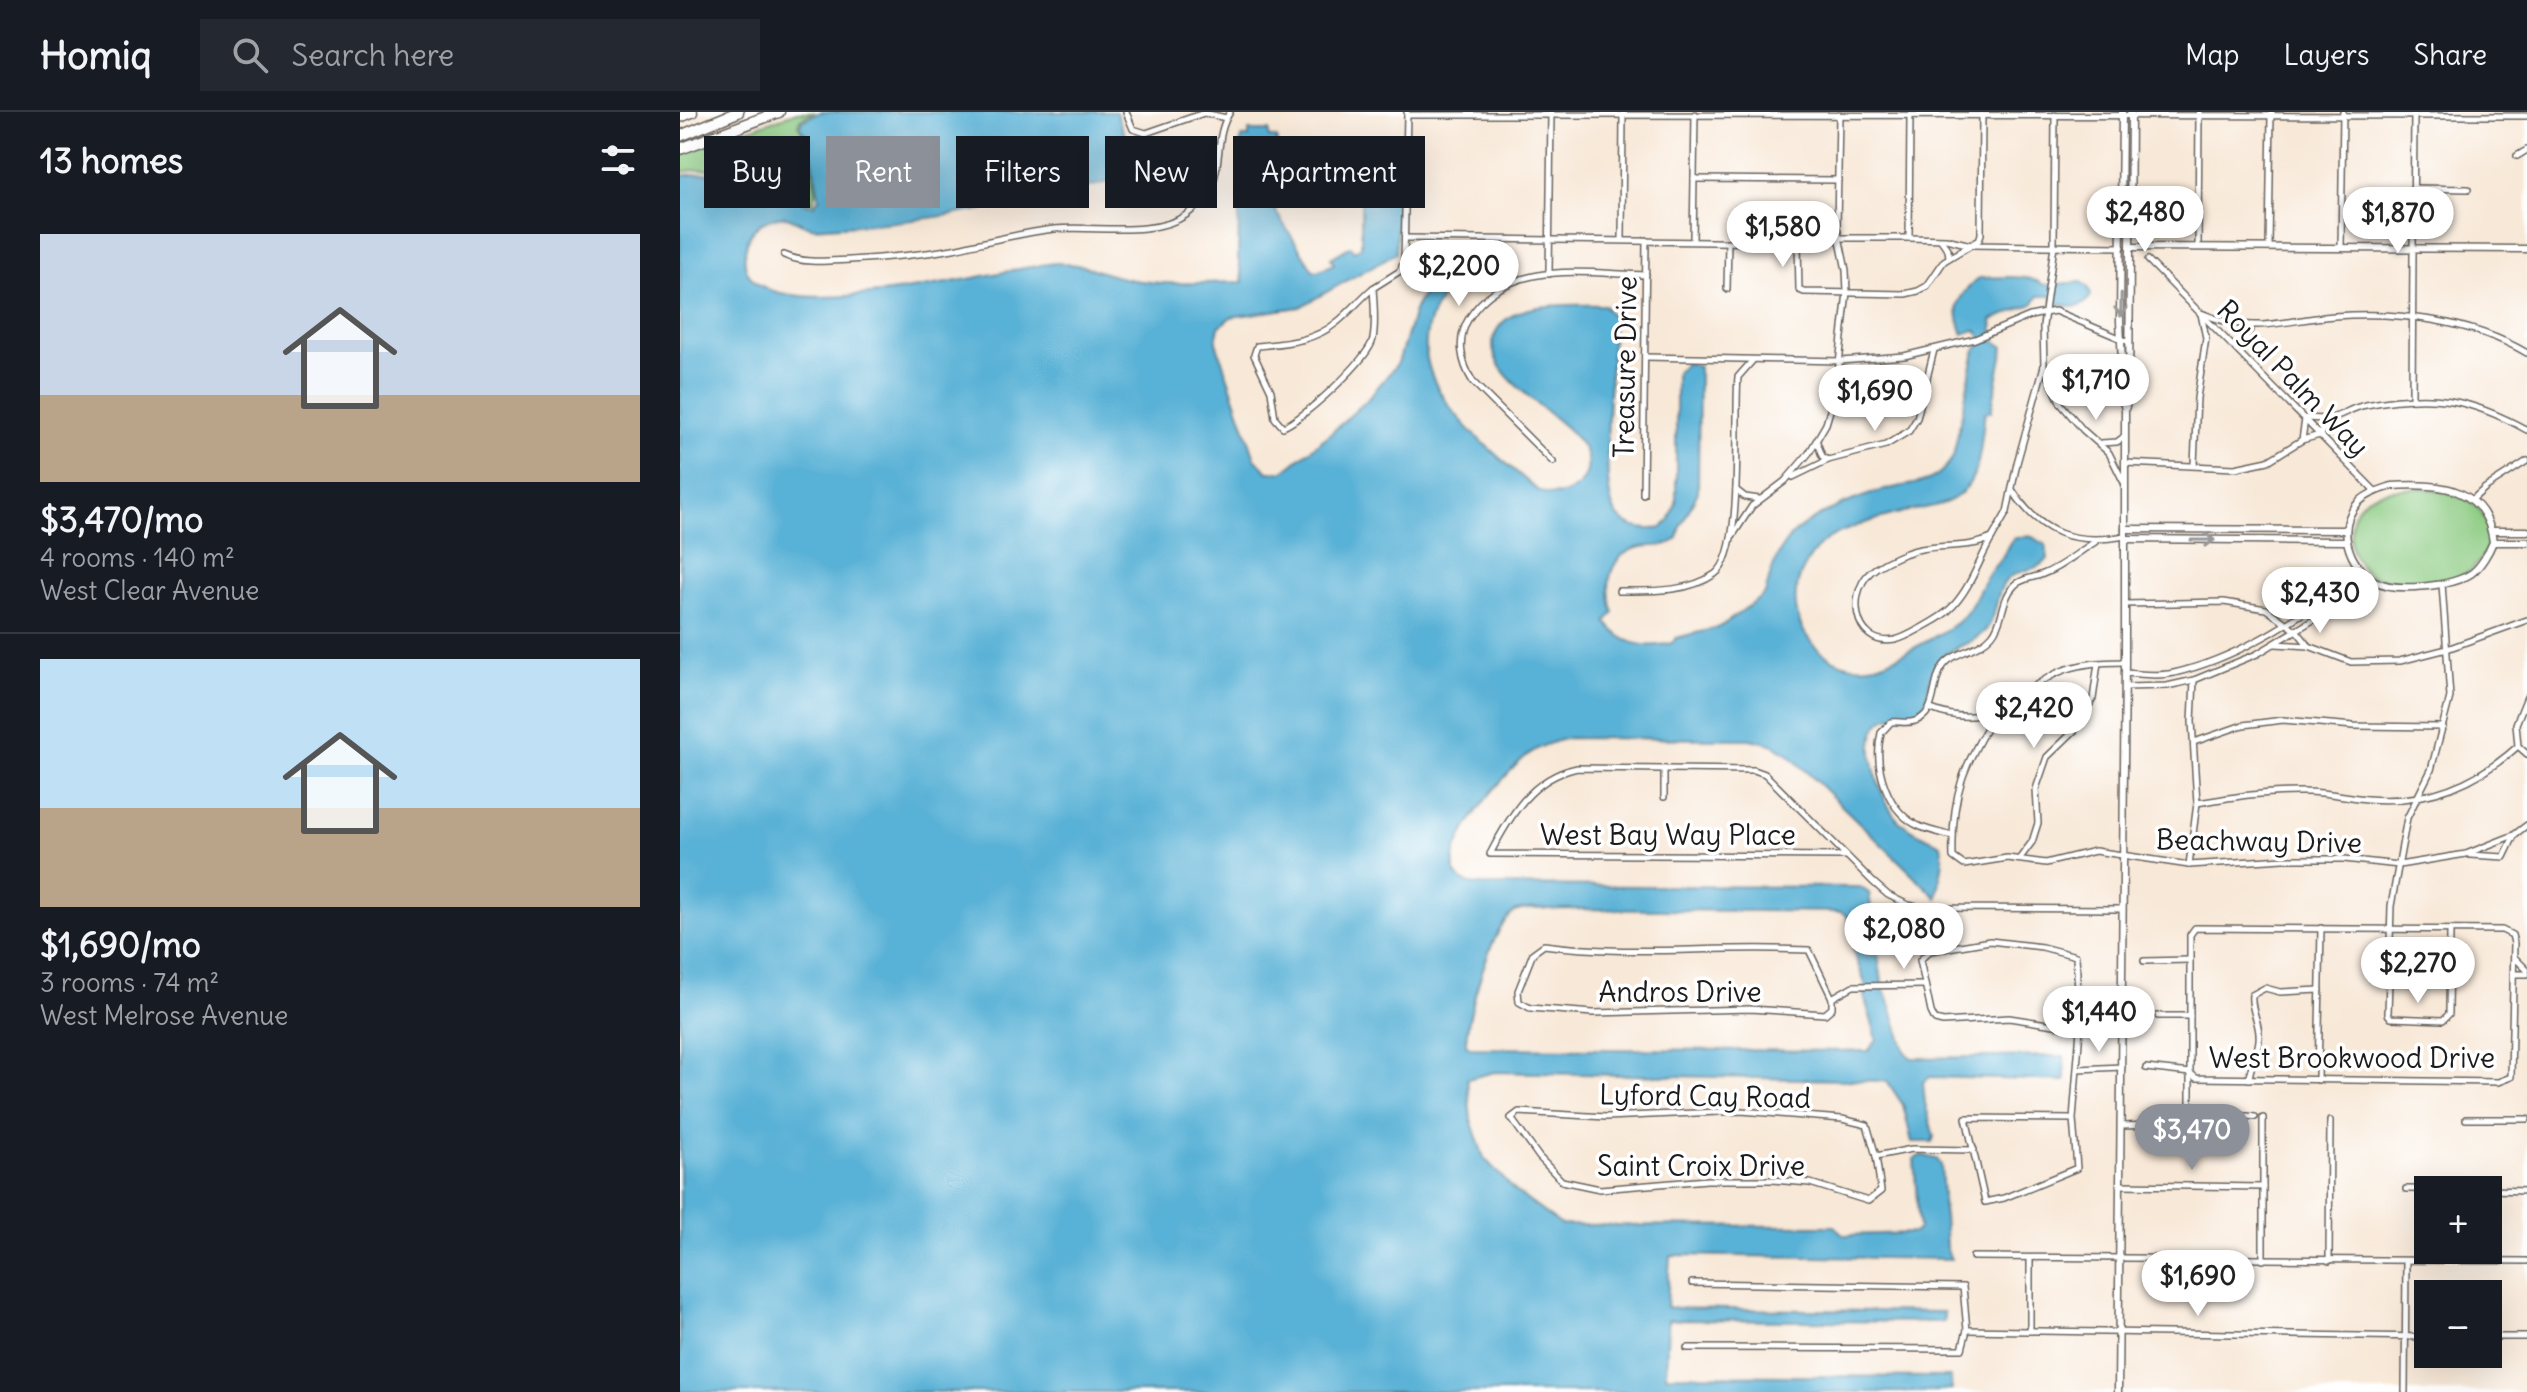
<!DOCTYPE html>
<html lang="en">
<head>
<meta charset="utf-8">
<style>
  body { margin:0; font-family:Delius,sans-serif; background:#242831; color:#f1f3f6; height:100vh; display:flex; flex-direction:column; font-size:30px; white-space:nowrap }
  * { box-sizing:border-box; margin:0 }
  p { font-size:26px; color:#9ea1a6 }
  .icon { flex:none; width:44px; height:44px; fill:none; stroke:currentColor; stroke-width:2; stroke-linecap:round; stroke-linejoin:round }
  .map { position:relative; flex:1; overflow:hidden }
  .drawer { display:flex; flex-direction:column; background:#171b24; width:680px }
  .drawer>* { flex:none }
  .top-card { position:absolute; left:24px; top:24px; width:760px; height:72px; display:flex; gap:16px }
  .fabs { position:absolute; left:1734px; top:1064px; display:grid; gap:16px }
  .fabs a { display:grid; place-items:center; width:88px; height:88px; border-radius:0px; background:#171b24; box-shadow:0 8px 32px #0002; font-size:40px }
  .price { position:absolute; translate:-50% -68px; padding:0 18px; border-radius:28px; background:#fff; color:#222; font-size:26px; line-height:52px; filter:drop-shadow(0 2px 4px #0008) }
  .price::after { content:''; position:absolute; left:50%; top:48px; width:24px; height:18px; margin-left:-12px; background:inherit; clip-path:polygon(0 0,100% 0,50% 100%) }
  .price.on { background:#8c9099; color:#fff }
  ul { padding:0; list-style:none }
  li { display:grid; align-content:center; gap:16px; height:424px; padding:0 40px }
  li+li { border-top:2px solid #363941 }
  li span { display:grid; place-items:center; height:248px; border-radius:0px; color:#555 }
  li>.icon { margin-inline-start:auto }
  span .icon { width:144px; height:144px; fill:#fffc; stroke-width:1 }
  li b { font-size:34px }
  h2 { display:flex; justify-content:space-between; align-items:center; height:96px; padding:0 40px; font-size:34px }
  .pill { padding:0 28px; border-radius:0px; background:#171b24; box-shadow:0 8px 32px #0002; font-size:28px; line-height:72px }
  .pill.on { background:#8c9099; color:#fff }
  header { display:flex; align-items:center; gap:48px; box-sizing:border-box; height:112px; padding:0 40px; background:#171b24; border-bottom:2px solid #363941 }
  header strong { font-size:38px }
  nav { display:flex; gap:44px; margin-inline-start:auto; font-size:28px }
  .search { width:560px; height:72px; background:#242831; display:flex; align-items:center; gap:20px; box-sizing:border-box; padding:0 28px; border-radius:0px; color:#9ea1a6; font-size:30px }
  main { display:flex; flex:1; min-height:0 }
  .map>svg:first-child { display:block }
  .green { fill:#8ccb82; stroke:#54744f; stroke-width:2 }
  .water { fill:#59b1d6; stroke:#3a6679; stroke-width:2; fill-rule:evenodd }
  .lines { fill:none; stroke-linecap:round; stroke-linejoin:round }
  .minor-casing { stroke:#69635d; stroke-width:8 }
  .tertiary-casing { stroke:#69635d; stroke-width:9 }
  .motorway-casing { stroke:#69635d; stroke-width:13 }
  .minor { stroke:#fff; stroke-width:5 }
  .tertiary { stroke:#fff; stroke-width:6 }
  .motorway { stroke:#fff; stroke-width:10 }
  .oneway { stroke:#999 }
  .labels { text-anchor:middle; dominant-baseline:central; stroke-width:7; stroke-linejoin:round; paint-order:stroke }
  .street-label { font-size:28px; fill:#1c1c1c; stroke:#fff }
</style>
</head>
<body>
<header>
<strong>Homiq</strong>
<div class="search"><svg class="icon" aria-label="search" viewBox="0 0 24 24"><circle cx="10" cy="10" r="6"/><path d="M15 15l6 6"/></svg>Search here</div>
<nav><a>Map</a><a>Layers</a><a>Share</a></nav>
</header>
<main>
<section class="drawer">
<h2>13 homes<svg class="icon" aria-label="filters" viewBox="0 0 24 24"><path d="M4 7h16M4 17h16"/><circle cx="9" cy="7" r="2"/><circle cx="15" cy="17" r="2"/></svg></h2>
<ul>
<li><span style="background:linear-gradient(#c9d6e8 65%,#b9a48a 0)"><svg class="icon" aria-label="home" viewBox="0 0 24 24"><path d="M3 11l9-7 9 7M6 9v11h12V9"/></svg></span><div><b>$3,470/mo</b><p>4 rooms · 140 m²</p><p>West Clear Avenue</p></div></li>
<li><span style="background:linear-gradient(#bfe0f5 60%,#b9a48a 0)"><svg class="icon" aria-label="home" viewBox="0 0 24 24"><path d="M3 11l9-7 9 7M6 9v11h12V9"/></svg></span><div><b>$1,690/mo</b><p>3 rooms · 74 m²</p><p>West Melrose Avenue</p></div></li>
</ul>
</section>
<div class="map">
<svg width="1847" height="1280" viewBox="0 0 1847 1280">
  <rect width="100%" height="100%" fill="#fff"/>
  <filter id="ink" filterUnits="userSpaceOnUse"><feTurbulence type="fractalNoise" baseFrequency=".0125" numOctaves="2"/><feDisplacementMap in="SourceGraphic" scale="16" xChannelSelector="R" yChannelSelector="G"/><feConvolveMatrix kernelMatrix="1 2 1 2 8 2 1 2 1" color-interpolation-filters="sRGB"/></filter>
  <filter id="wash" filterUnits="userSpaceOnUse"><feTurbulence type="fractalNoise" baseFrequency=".006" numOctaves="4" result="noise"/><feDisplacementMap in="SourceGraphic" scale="32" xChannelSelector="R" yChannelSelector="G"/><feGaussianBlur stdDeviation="1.8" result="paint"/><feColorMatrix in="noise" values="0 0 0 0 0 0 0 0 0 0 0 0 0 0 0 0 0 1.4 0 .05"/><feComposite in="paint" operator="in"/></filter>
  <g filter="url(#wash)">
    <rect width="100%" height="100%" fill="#f8e8d7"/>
    <g class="green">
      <path d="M117,0H134L120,7L118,13L127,28L136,79L133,90C116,89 110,74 95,68C66,56 31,54 0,60V42Z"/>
      <path d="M1744,376C1781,384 1809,386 1809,432C1804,440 1798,453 1791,458C1765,478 1716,470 1687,463C1682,455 1673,445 1671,436C1670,431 1670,423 1671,417C1674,376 1712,377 1744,376Z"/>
    </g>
    <path class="water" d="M140,0H436L455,50L441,67C349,90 256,110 161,114C152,114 139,117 131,115C113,111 109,98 86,109C76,113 70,121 67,131C34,239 339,151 378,151C406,151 428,165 454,168C489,174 528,170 563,170L558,146L561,25H569V19H589V26H597L596,100L633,158L637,159L654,152L651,146L671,134L674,139L681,135V59H690V49H709V59H718L716,141L620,195L551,205L539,215L536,228L538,236L575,346L588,360H602L650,322L687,288L718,251L735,196L749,172L750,163L763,149L774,139L788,135H806L810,139L808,142C786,153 769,172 757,193C713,269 808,334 856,377C884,394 919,370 904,337C888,304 795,264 816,220C832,187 894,193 924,193L933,205V213C932,249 920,371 934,398C943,416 964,419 982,416L989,409L996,391V261L1006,250L1019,255L1018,380L1001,414L998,426C987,436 975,433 962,435C928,441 924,474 934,500L926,510C943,533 965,537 992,531L996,526L1040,515L1085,482C1089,465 1095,444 1106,430C1123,406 1176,386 1204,378C1235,369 1254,376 1273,345L1295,238L1301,231L1299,221L1295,218L1283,222C1272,196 1276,185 1299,166C1317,166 1350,161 1364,173L1402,170L1408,175L1411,183C1403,200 1389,195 1374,190L1372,184H1359L1353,192L1312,208L1314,228L1324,235L1311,300H1305C1301,325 1302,356 1286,376C1269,397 1244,394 1220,401C1200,406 1162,417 1146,428C1133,438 1121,458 1117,474C1107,520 1149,563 1196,553C1211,550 1269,518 1281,507C1294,495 1299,475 1309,461C1312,456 1317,452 1321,447C1326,440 1327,433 1333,427L1349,423L1366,433L1368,447C1356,460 1342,456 1330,465C1314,477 1319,500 1308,515C1295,534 1266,534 1254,554C1247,567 1250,583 1243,596C1236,609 1215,599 1204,607C1177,625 1201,690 1218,708C1229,718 1247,725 1261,732L1263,749L1257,786L1107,641L1092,632L1070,627L889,626C875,629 861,633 849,642C827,658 730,765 797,773L1180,775L1189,781L1203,877L1208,885L1225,939L1231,946L1384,944L1385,969L1250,965L1243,970L1245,991L1254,1025L1252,1030H1232L1223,993L1207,969L815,960L787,967L791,1008L804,1046L836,1080L881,1113L1154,1114L1164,1123L1234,1121L1239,1117L1234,1047L1242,1043L1257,1047L1261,1053L1266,1136L1271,1147L990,1143L987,1196L1264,1200V1210L988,1208L986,1263L1270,1265L1272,1278L1239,1280H0V64C31,60 66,57 95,73C108,80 118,92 134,93L139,86L138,78L129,27L120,15L121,9ZM884,797L1161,800L1167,804L1174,841L1188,880L1184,884L1197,927L1188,939L790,936L786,932C786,906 811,813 835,800C847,794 871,798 884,797Z"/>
  </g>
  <g filter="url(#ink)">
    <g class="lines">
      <defs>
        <g id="minor">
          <polyline points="446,0 453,17 466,21 524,1 546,6"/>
          <polyline points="727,3 1847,4"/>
          <polyline points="1837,44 1847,38"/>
          <polyline points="1014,67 1158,68"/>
          <polyline points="1733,76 1788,77"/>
          <polyline points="725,126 1118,131 1146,131 1160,126 1229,126 1266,127 1291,133 1442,135"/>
          <polyline points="1229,126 1230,3"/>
          <polyline points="942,128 943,2"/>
          <polyline points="1261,128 1268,138 1269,145"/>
          <polyline points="1013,129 1015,2"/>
          <polyline points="1118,131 1119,178 1124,180 1225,182 1238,179 1247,174 1264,149 1299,128 1301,122 1302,3"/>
          <polyline points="1518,134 1519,0"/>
          <polyline points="1589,135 1591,1"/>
          <polyline points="1661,136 1663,0"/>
          <path d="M104,143C124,152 147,149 170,148C204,146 239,143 273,137C306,130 340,121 374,117C414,113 473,126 506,103C553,70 528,34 550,0"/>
          <polyline points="1468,148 1695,379"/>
          <polyline points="869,162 871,1"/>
          <path d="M693,176C694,192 696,211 693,227C689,247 622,308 603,315L595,306L591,279L574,243L577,234C605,231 633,230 656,211C669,201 680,187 693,176Z"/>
          <polyline points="693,176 720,159 724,150 727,1"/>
          <polyline points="1047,177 1048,130"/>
          <path d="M1521,201C1575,224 1601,208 1654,204C1718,199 1791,208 1847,241"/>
          <polyline points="1560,241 1572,213"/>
          <polyline points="965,245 1161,249 1224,244 1295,227 1350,204 1375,199 1449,230"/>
          <polyline points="1364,254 1381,292 1403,318 1429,341 1443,369"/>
          <polyline points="1732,286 1734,0"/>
          <path d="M1626,306C1634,306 1643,308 1651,306C1663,303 1673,295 1686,293C1751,280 1789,286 1847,318"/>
          <polyline points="1622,328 1625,307"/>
          <polyline points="1137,330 1142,344 1148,348"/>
          <polyline points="1421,331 1437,330 1445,324"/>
          <path d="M873,350L793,270C781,251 776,227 789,206C827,146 905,162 966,163"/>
          <polyline points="1445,351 1555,356 1588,349 1622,328 1640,323 1648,306"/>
          <polyline points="1514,352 1517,286 1526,226 1521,202"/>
          <polyline points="1113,365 1148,348 1206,333 1229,319 1237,306 1254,238"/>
          <polyline points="1056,378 1065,385 1079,387"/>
          <path d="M1333,379C1361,423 1395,433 1445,424"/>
          <polyline points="963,382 966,128"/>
          <polyline points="1793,387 1805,376 1847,349"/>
          <polyline points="1053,423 1072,394 1105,369 1129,341 1146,312 1156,279 1167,180 1166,158 1157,115 1159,3"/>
          <polyline points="1312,426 1327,400 1337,351 1364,254 1363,214 1374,134 1375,3"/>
          <path d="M1312,426C1299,448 1291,475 1273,494C1265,503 1254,509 1243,515C1234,520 1224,526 1215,528C1172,536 1165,475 1196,456C1208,448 1226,440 1241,437C1266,432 1288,437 1312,426Z"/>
          <polyline points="1762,472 1770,585 1751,658 1727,706 1711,794 1708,902 1711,906 1763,908 1769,902 1770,819"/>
          <path d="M939,479C970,479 1008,481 1035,462C1065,441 1054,305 1058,265L1073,248"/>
          <polyline points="1445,492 1544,490 1586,497 1617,519 1629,534 1671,550 1720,549 1767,537 1847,508"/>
          <polyline points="1595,532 1629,534"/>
          <path d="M1445,561C1461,562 1478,565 1494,561C1565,545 1626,499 1685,460"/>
          <polyline points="1445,575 1487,574 1514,568 1577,542 1696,470"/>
          <path d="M1251,597C1310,620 1330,584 1377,561C1399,551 1422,550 1445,550"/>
          <path d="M1317,599C1284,652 1271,681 1273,745L1284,753L1327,746L1366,751L1415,739L1509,753L1604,747H1664L1719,753L1786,742L1834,723L1847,713"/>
          <polyline points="1514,630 1563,613 1603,608 1674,614 1763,615"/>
          <polyline points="1838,634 1847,642"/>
          <polyline points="984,685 984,657"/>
          <path d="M1517,691C1553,685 1589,679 1626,680C1646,680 1667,685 1687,687C1745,692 1795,673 1838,634L1836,612L1847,585"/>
          <path d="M1272,724C1262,721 1251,719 1241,715C1207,701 1193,655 1201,621L1211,610C1219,609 1227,612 1235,609C1261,601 1248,564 1269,548C1282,538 1300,537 1312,523C1324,509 1321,486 1335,473C1342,466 1354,466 1363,462C1382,455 1398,440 1415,430"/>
          <polyline points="1790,743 1824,745 1834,724"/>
          <path d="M1166,744L810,742C830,704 851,666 897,656L1074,658L1085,662L1193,770L1208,783L1228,793L1244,796L1442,797"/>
          <polyline points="1340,746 1352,730 1358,711 1356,677 1367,645 1395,618 1413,587 1418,551"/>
          <polyline points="1509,753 1517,691 1512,609 1514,568"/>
          <path d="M864,833C952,845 1040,833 1129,838L1152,886V896L1145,902L1070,897L913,901L850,896L839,890L838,879L853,841Z"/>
          <polyline points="1834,845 1847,858"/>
          <polyline points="1464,849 1510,848"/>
          <polyline points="1834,862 1847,862"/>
          <polyline points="1152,886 1173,874 1245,873"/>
          <polyline points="1478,904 1510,904"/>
          <polyline points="1466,956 1510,961 1516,966 1818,970 1831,965 1834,831 1832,823 1822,818 1515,816 1510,823 1510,1012"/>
          <polyline points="1398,957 1442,955"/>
          <path d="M1569,967C1570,953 1578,942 1579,928C1581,912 1570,898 1572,883L1585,876L1600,880L1640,878"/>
          <polyline points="1638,968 1641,816"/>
          <polygon points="1061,999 1162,1007 1187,1013 1196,1044 1201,1079 1188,1089 1130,1071 1092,1068 1027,1068 920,1077 882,1069 859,1045 831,1006 839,1000 926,1005"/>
          <polyline points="1583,1006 1583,1148"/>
          <polyline points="1393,1007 1286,1006 1305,1090 1324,1086 1397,1056 1393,1007 1400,917 1396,844 1362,835 1310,829 1250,839 1240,848 1251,900 1255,908 1263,910 1329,906 1400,917"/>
          <polyline points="1786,1007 1847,1007"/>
          <polyline points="1442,1014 1538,1011 1567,1004 1575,1005"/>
          <polyline points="1196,1044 1232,1037 1294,1038"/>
          <polyline points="1440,1073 1583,1075"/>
          <polyline points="1726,1077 1800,1078"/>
          <polyline points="1808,1078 1847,1079"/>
          <polyline points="1293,1145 1847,1149"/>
          <polyline points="1350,1146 1350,1218"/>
          <polyline points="1649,1149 1650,1009"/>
          <polyline points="1287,1218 1748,1225"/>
          <polyline points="1808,1225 1847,1225"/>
          <polyline points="1007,1236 1282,1237 1287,1218 1283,1175 1012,1171"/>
          <polyline points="1725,1280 1726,1149"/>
        </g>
        <g id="tertiary">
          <polyline points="1442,0 1440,209 1444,294"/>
          <polyline points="1450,135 1847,137"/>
          <path d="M1712,374C1759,371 1806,374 1813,430C1809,440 1801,454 1792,461C1773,474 1716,481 1695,469C1668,454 1655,414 1679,390C1688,381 1700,378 1712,374Z"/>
          <polyline points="1445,417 1666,418"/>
          <polyline points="1811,419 1847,419"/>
          <polyline points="1445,427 1666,429"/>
          <polyline points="1813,430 1847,430"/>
          <polyline points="1438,1280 1445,550 1445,298 1449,282 1451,0"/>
        </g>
        <g id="motorway">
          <polyline points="0,5 12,0"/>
          <polyline points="0,24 58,0"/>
          <polyline points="0,37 99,0"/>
        </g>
      </defs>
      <use href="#minor" class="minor-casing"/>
      <use href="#tertiary" class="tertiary-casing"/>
      <use href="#motorway" class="motorway-casing"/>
      <use href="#minor" class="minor"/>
      <use href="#tertiary" class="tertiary"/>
      <use href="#motorway" class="motorway"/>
    </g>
    <defs><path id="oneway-shaft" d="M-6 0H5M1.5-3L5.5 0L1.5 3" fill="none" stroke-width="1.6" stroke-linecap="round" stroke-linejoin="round" transform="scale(2)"/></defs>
    <g class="oneway">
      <use href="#oneway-shaft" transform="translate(1441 193) rotate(91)"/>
      <use href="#oneway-shaft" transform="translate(1523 428)"/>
    </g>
  </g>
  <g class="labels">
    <g class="street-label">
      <text transform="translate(945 255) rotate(-89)">Treasure Drive</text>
      <text transform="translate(1613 266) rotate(46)">Royal Palm Way</text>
      <text x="988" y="723">West Bay Way Place</text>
      <text transform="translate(1579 729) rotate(1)">Beachway Drive</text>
      <text x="1000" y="880">Andros Drive</text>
      <text x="1672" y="946">West Brookwood Drive</text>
      <text transform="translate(1025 984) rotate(1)">Lyford Cay Road</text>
      <text x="1021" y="1054">Saint Croix Drive</text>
    </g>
  </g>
</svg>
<div class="fabs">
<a>+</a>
<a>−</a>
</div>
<b class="price" style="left:1465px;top:142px">$2,480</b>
<b class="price" style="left:1718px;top:143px">$1,870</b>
<b class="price" style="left:1103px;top:157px">$1,580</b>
<b class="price" style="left:779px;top:196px">$2,200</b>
<b class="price" style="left:1416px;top:310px">$1,710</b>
<b class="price" style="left:1195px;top:321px">$1,690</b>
<b class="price" style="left:1640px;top:523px">$2,430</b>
<b class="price" style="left:1354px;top:638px">$2,420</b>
<b class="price" style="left:1224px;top:859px">$2,080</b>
<b class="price" style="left:1738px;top:893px">$2,270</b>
<b class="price" style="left:1419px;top:942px">$1,440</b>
<b class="price on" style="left:1512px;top:1060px">$3,470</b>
<b class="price" style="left:1518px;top:1206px">$1,690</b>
<div class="top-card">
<a class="pill">Buy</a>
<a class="pill on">Rent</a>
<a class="pill">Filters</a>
<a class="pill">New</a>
<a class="pill">Apartment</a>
</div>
</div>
</main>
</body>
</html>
